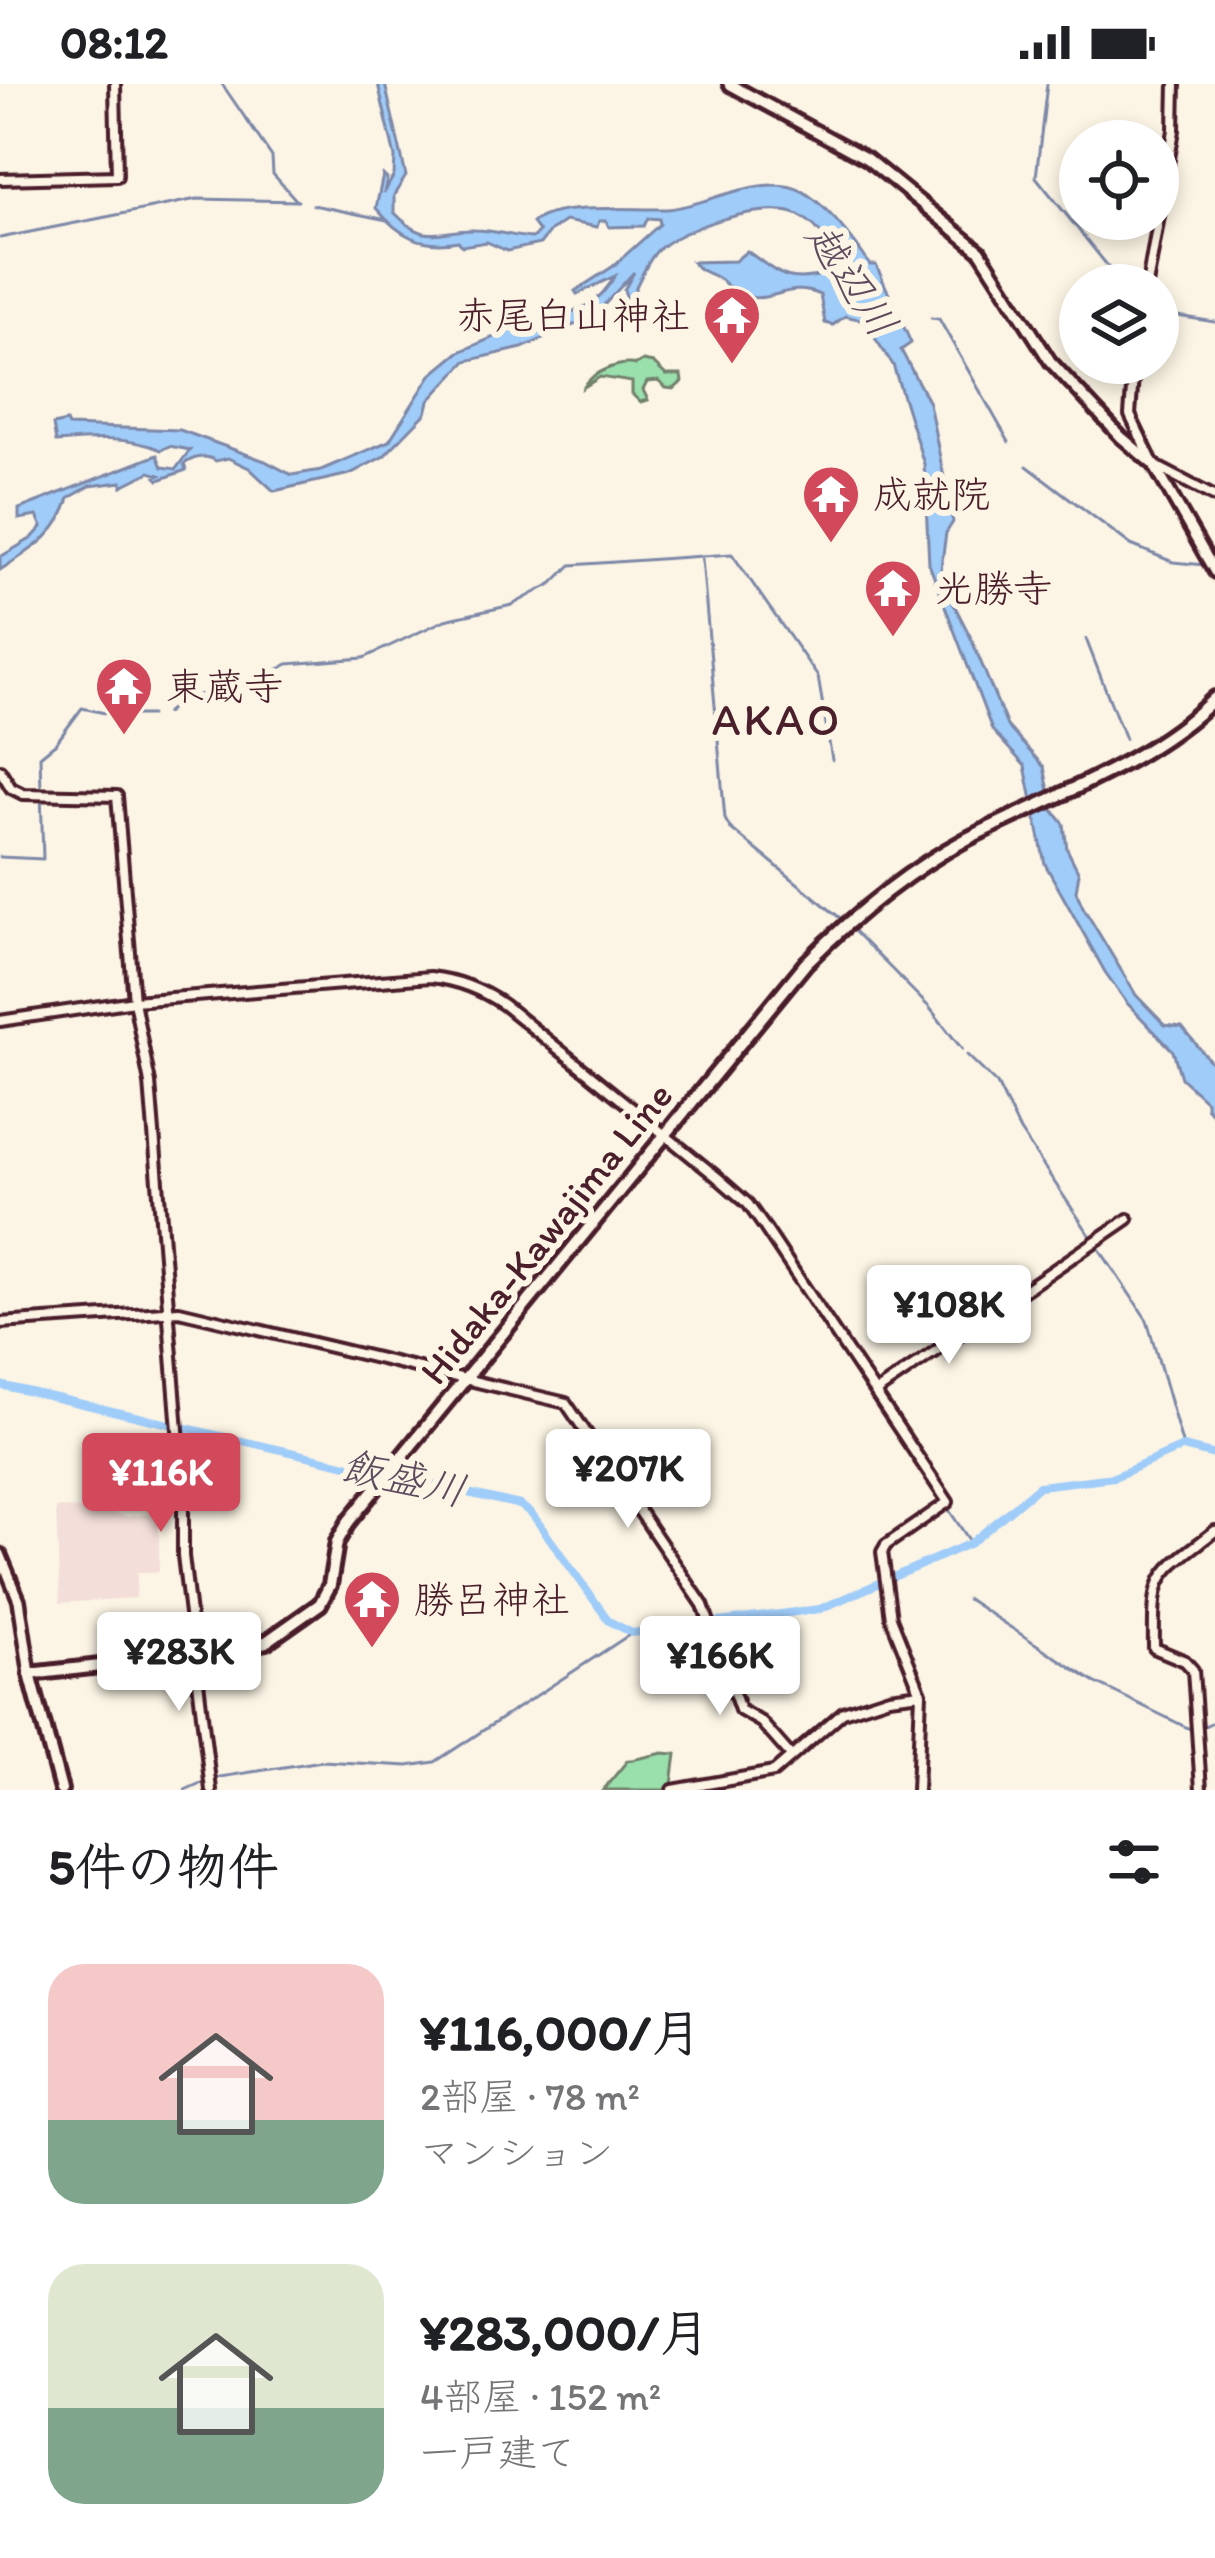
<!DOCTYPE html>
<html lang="ja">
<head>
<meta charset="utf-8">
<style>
  body { margin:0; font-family:Itim,"Klee One",sans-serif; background:#f6f6f6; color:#202124; height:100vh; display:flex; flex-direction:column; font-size:45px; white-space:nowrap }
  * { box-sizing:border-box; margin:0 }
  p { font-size:39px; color:#757577 }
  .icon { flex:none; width:66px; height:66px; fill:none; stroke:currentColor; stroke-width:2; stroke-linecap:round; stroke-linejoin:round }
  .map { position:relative; height:1706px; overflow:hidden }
  .drawer { display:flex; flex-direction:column; background:#fff; flex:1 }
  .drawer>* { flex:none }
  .buttons { position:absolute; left:1059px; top:36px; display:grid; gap:24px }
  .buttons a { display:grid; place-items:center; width:120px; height:120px; border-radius:50%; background:#fff; box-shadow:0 6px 18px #0003; font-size:60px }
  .price { position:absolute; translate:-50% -102px; padding:0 27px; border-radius:12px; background:#fff; color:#222; font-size:39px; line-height:78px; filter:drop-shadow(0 3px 6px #0008) }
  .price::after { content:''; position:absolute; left:50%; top:72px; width:36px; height:27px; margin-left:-18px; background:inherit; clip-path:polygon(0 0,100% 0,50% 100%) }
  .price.current { background:#d1495b; color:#fff }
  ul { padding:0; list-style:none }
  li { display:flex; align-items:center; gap:36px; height:300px; padding:0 48px }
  li span { display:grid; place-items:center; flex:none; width:336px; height:240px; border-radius:36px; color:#555 }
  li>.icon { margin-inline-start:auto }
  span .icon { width:144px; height:144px; fill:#fffc; stroke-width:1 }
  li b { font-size:51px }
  h2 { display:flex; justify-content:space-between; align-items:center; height:144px; padding:0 48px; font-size:51px }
  .status { display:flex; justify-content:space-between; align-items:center; height:84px; padding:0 60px; background:#fff; direction:ltr }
  .status svg { height:33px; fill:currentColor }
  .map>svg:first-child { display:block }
  .built { fill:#f3ded9 }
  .green { fill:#99e0ad; stroke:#72806c; stroke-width:3 }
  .water { fill:#9fccf9; stroke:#7d87a7; stroke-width:3 }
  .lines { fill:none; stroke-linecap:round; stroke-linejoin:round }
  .stream { stroke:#7d87a7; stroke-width:3 }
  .river { stroke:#9fccf9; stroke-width:8 }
  .tertiary-casing { stroke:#4a1f2b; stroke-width:16 }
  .secondary-casing { stroke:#4a1f2b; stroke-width:18 }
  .primary-casing { stroke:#4a1f2b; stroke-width:20 }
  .tertiary { stroke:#fcf5e5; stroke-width:8 }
  .secondary { stroke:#fcf5e5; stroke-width:9 }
  .primary { stroke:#fcf5e5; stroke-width:10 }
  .labels { text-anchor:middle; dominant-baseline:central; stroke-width:12; stroke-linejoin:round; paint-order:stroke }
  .poi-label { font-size:39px; fill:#4a1f2b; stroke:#fcf5e5; text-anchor:start }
  .street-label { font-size:39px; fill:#4a1f2b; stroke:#fcf5e5 }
  .water-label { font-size:42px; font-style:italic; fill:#5f4a5e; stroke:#fcf5e5 }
  .quarter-label { font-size:45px; letter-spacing:3px; fill:#4a1f2b; stroke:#fcf5e5 }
</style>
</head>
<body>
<div class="status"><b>08:12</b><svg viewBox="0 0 49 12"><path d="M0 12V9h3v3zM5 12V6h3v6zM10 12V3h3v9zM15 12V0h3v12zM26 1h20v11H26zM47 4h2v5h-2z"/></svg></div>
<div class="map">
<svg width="1215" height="1706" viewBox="0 0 1215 1706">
  <rect width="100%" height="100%" fill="#fcf5e5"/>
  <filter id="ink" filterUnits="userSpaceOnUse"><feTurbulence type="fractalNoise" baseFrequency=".00833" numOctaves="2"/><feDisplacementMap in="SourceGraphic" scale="24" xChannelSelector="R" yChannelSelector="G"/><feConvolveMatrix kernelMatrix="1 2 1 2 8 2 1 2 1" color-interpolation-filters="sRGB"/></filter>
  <g filter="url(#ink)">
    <polygon class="built" points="56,1424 106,1426 128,1433 159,1428 159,1488 137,1489 136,1514 60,1519"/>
    <g class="green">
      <path d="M643,277L653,279L666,291H681L682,298L674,305L666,304L658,297L647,298L643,306L648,316L640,318L632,310V298L600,293L584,303C592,288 620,277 636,281Z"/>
      <polygon points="663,1669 676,1670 672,1700 667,1706 603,1706 627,1677"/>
    </g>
    <path class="water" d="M378,0H385L406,92L394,111V128C427,163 437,145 475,146C495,146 515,153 532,154L539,148L532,139C554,118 634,126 666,125C705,123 763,87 802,107C826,120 856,159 870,181H876L911,259L901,266L929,319L953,438L946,449L941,485L948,509L971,554L1007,642L1044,683L1053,726L1064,740L1067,765L1079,789L1076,807L1083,823L1136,911L1165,941L1182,943L1215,983V1033L1206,1023V1017L1181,994L1173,967L1127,919L1105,888L1045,780L1025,682L992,646L929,480L924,380L893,281L863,236L845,232L833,241L825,239L820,211C780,193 763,235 723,198C713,188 701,190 692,178L735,177L747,167C777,188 785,201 825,190V183L830,180L841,197L847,198C837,173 824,143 798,131C768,116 677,144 656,168C644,182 637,203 628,219L624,206L634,188L594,232L522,264L466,277L429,317L426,329L384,372L350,390L274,407L249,384L228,374L216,377C205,370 194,373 184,380L186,386L159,396L156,393L160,391L150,388L122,402V398L90,402L69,414C58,452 32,465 0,486V473L32,454L42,443L37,432L19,435V425L157,371L162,383L176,385L190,366L169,362L161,366C129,352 90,355 56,358L53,341L66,338L68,342L180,346L265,377L292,391L321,386L389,357L431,291L459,268L510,246L531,249C544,243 543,239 556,234C587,222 596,222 615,192L577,210L575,207L612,183L660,140L659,135L648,134L644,142L609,143L606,137H599L597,143L565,137L550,147L540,160L507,167L487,158L462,162L458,157C421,164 399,152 376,124L383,91L387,95L384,109L394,91L395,73Z"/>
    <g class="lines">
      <g class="stream">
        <polyline points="222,0 272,73 273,90 297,117"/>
        <polyline points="1047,0 1036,93 1123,201"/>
        <polyline points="313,121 387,136"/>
        <polyline points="0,154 197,115 298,117"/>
        <polyline points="1158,229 1215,238"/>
        <polyline points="931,234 939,235 1009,358"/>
        <polyline points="1027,382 1131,461 1173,478 1205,481"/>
        <polyline points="702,475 725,735 730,744 840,834"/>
        <polyline points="1086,555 1125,655"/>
        <polyline points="166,629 183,615 261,595 288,580 364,574 445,536 512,521 553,499 571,481 732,470 818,593 832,676"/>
        <polyline points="0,773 43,775 40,672 56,659 82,624 114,631 151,631"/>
        <polyline points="851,844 929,923 962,965"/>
        <polyline points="0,941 140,921 266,910"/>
        <polyline points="967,971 997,1000 1020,1047 1147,1236 1183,1363"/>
        <polyline points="566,976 600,1004"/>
        <polyline points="864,1299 942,1415"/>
        <polyline points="947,1423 971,1459"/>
        <polyline points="967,1515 1094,1598 1194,1647 1215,1637"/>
        <polyline points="214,1694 322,1677 408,1682 435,1678 632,1549"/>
        <polyline points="185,1706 205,1697"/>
      </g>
      <polyline class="river" points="0,1301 520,1421 532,1430 609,1537 632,1549 820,1525 971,1459 1039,1402 1114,1393 1183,1363 1215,1371"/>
      <defs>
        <g id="tertiary">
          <polyline points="0,95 117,92 115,0"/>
          <polyline points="1147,201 1174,46 1175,0"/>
          <polyline points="1134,279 1130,331 1154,381 1215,413"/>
          <polyline points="0,686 11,704 23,710 117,712 134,917 150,999 183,1408 183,1472 211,1706"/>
          <path d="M0,937L134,917L430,893C458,896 481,905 504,921L717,1093L748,1120L765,1144L948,1418L886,1461L882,1468L891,1534L921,1609L917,1706"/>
          <polyline points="0,1239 179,1227 566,1319 703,1521 740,1626 761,1638 791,1672"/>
          <polyline points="876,1308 1128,1135"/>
          <polyline points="673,1706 774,1688 843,1628 889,1613 921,1609"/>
          <path d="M1201,1706L1193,1586L1185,1577L1154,1564C1153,1486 1156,1493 1215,1447"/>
        </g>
        <g id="secondary">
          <polyline points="729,0 867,75 980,167 1050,277 1121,353 1154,381 1215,488"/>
          <polyline points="0,1470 19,1516 30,1590"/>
        </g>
        <path id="primary" d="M61,1706L30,1590L109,1581L183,1563H243L266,1558L320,1520L330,1501L337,1458L349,1437L806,879C854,831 907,787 967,755C1051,712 1147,681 1215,614"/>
      </defs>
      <use href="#tertiary" class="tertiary-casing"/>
      <use href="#secondary" class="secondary-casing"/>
      <use href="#primary" class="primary-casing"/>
      <use href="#tertiary" class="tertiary"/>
      <use href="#secondary" class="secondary"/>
      <use href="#primary" class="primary"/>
    </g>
  </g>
  <defs>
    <symbol id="temple-pin" viewBox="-11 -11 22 30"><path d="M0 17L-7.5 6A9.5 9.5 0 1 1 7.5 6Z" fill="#d1495b" stroke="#fcf5e5"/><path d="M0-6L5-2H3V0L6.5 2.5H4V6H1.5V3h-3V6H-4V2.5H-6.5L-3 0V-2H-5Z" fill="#fff"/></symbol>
  </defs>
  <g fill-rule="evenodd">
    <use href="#temple-pin" x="699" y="198" width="66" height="90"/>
    <use href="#temple-pin" x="798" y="377" width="66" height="90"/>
    <use href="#temple-pin" x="860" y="471" width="66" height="90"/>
    <use href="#temple-pin" x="91" y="569" width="66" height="90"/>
    <use href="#temple-pin" x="339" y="1482" width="66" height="90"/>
  </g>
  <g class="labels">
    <g class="poi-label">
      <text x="690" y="231" text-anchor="end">赤尾白山神社</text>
      <text x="873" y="410">成就院</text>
      <text x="935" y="504">光勝寺</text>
      <text x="166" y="602">東蔵寺</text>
      <text x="414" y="1515">勝呂神社</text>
    </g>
    <g class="street-label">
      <text transform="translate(546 1149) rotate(-51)">Hidaka-Kawajima Line</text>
    </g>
    <g class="water-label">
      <text transform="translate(852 196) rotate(56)">越辺川</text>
      <text transform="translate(404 1394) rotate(13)">飯盛川</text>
    </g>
    <g class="quarter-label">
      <text x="777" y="635">AKAO</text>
    </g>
  </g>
</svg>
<div class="buttons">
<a><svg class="icon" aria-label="locate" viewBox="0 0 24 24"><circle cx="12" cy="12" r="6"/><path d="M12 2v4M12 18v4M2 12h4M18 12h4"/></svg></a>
<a><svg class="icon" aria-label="layers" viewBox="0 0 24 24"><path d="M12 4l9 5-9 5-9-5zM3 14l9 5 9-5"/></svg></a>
</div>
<b class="price" style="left:949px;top:1283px">¥108K</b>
<b class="price" style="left:628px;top:1447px">¥207K</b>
<b class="price current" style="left:161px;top:1451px">¥116K</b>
<b class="price" style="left:179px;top:1630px">¥283K</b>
<b class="price" style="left:720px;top:1634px">¥166K</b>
</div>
<section class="drawer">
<h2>5件の物件<svg class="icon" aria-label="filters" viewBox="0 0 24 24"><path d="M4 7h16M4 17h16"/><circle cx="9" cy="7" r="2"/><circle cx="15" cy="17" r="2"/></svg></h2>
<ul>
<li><span style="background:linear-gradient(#f6c9c9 65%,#7fa58c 0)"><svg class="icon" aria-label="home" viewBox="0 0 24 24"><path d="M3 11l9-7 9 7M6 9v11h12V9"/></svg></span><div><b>¥116,000/月</b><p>2部屋 · 78 m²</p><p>マンション</p></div></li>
<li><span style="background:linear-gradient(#dfe7d0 60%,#7fa58c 0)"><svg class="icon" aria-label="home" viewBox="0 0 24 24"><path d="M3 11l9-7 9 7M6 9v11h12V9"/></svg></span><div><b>¥283,000/月</b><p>4部屋 · 152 m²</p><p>一戸建て</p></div></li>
</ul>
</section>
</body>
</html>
